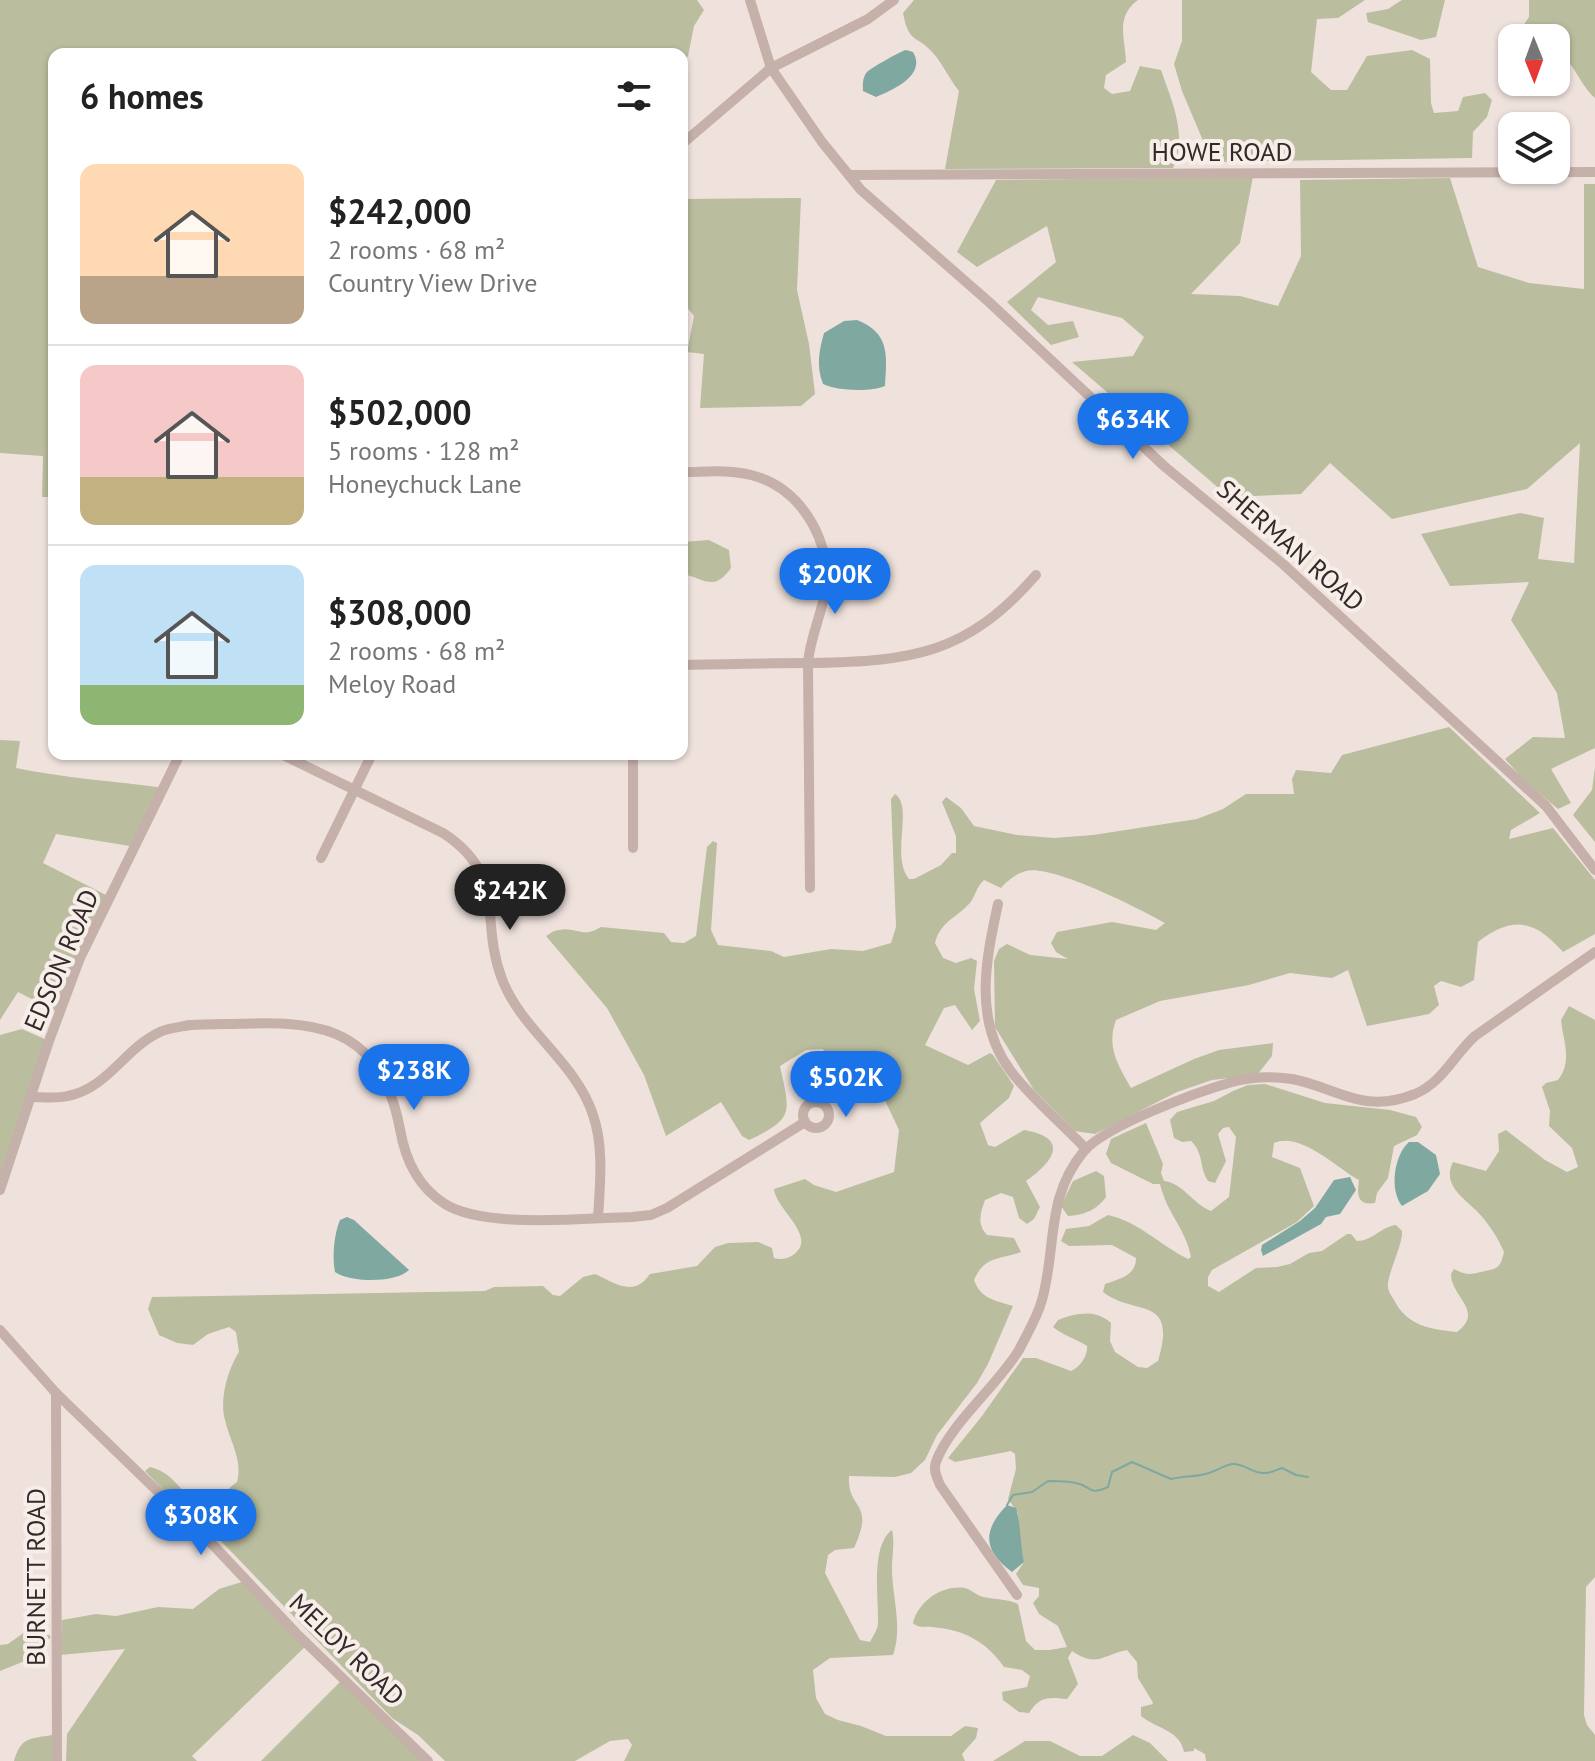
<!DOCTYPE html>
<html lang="en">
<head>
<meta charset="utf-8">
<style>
  body { margin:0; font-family:"PT Sans",sans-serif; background:#f2f2f2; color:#222; height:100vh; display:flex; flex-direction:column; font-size:30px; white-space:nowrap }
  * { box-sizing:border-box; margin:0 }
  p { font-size:26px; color:#767676 }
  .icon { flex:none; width:44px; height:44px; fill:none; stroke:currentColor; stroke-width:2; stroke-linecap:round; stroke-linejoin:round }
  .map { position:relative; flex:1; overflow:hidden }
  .sheet { position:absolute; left:48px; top:48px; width:640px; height:712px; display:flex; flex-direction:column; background:#fff; border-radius:16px; box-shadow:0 2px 6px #0004 }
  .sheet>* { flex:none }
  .needle { width:52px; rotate:179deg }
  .buttons { position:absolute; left:1498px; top:24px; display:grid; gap:16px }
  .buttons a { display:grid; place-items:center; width:72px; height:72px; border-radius:16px; background:#fff; box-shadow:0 2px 6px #0004; font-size:40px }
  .price { position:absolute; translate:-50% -68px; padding:0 18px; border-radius:28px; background:#1a73e8; color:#fff; font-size:26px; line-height:52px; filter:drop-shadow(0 2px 4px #0008) }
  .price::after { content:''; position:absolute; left:50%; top:48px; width:24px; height:18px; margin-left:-12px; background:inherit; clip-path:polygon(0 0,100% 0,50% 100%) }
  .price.current { background:#222; color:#fff }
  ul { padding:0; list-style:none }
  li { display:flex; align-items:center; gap:24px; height:200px; padding:0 32px }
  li+li { border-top:2px solid #e0e0e0 }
  li span { display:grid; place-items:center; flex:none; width:224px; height:160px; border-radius:16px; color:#555 }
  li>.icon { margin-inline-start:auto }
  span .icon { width:96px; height:96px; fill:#fffc; stroke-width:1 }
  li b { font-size:34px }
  h2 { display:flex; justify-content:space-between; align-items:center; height:96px; padding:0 32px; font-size:34px }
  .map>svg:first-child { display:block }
  .green { fill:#babd9e }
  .water { fill:#7fa9a0 }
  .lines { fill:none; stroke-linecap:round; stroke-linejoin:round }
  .stream { stroke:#7fa9a0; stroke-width:2 }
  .minor { stroke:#c6b0aa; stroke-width:10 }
  .labels { text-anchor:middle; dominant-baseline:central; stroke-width:8; stroke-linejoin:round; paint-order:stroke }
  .street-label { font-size:26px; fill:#342929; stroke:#f7ede9 }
</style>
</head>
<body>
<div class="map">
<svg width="1595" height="1761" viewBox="0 0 1595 1761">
  <rect width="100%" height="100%" fill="#efe2dd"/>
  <g class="green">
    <polygon points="0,0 697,0 704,10 694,26 688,56 682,62 682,54 54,54 54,497 42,497 43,456 0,453"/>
    <path d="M914,0H1138C1115,17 1125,37 1126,62L1106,75L1104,88L1112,94L1130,91L1140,66L1161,70C1172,102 1188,136 1173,168L945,169L959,91C949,79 943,64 933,53C917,34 909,45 903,13Z"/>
    <polygon points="1182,0 1365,0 1338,18 1317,19 1311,72 1331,90 1347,90 1367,56 1412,50 1430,59 1431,103 1434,113 1458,111 1463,97 1485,93 1492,100 1487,117 1473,132 1472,158 1212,162 1182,91 1174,64 1182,41"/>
    <polygon points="1402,0 1445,0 1436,37 1421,40 1368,22 1366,13 1388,9"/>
    <path d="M1529,0H1595V98C1579,84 1575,62 1556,52V38H1515L1529,17Z"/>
    <polygon points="1253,177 1240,243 1191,294 1240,296 1278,306 1301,256 1300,180 1450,178 1478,267 1529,283 1584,289 1584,184 1595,184 1595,748 1551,769 1571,803 1558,809 1525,781 1505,759 1533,737 1565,738 1557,693 1511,620 1529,582 1450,586 1421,534 1520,513 1544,518 1538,559 1574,563 1580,443 1527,489 1392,519 1330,463 1301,494 1229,497 1072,362 1133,356 1144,337 1122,318 1038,297 1031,310 1048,325 1073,321 1079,337 1051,345 1007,302 1056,262 1047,226 977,267 957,252 996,180"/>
    <polygon points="801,198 797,290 809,344 815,394 801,406 700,408 704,354 687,352 694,316 682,301 682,199"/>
    <path d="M709,540L729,550L731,568C713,593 705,578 682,574V542Z"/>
    <path d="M1449,727L1540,813L1511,830L1509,839L1553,828L1595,880V934L1563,952C1535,920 1513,915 1478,942L1474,980L1461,987L1441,981L1434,986L1439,1005L1429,1014L1367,1026L1348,970L1332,978L1290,973L1249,985L1160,1001L1116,1020C1106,1047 1118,1065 1131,1088L1194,1059L1219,1050L1273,1043L1272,1056L1257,1075L1212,1080L1177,1092L1095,1134L1075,1131L1034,1090L995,1027L994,961L999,949L1007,944L1030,955L1068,959L1056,952L1051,943L1057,932L1112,922L1156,930L1165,923C1140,909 1052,864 1026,871C1017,873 1007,881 1001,888L984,880C976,887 976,895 970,903C955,919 941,921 935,943L943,958L956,963L971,958L977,961L974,989L980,1021L972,1030L955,1005L944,1008L925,1045L968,1065L990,1053L993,1055L1014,1086L1009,1098L980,1123L988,1145L995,1147L1024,1130C1071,1138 1053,1162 1026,1181L1040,1207L1034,1219L1027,1224L1019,1218L1013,1197L1001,1193L985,1200C980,1214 977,1224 987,1235L1014,1238L1021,1252C1001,1260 985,1255 974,1280C981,1299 994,1300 1013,1306L988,1364L977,1383L937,1435L925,1460L911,1473L895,1477L849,1476C847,1511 876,1500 854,1548L835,1550L828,1555L825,1573L860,1640L870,1642C873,1636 877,1631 878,1624C879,1600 870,1546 892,1530C895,1543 892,1555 892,1568C892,1597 903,1627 893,1655L830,1658L813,1670L816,1698L825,1714L838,1720L861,1726L886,1736H951L965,1726L978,1728L976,1738L962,1754L965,1761H624L632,1745L628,1739L610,1741L575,1761H445L418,1735L392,1718L219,1539L181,1508L145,1471L150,1467C178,1474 178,1495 205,1506C218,1500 225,1491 237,1482C243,1460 230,1442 225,1420C219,1399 228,1369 239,1352L236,1332L229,1327L208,1334L193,1345L177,1343L159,1335L148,1309L152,1297L485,1291L494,1287L543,1286L553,1295L560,1296L583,1277L595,1274C615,1283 634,1298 650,1274L697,1266L715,1247L728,1243L758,1242L772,1248L774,1258C781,1260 787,1259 793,1255C819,1237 776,1210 774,1189L805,1179L814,1185L836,1192L894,1172L899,1130L881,1092L822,1049L806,1050L780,1066C790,1113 795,1118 749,1140L742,1136L721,1102L666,1136L644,1075L607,1008L546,936C550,934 554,930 559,930C576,926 582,939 601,927L664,933L671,942L684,943L696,936L707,847L713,841L717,843L711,930L718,945L771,951L784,957L831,949L863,951L891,943L896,927L891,799L895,794C914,807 890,856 909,879H914L941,865L952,853H956V836L942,802L946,797L961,808L974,826L1017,835L1054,838L1093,835L1197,819L1223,809L1246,794H1294L1292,779L1296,770L1331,773L1342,755Z"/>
    <path d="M0,740L20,741L16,768C64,778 114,781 164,788L136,847L56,834L43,863L110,897L59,1013L18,992L0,1020Z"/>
    <polygon points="1595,767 1595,842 1573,815 1592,790"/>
    <path d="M1569,1006L1595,1020V1577L1586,1587L1584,1715L1587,1725L1595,1735V1761H1206L1205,1754L1194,1748V1751L1184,1752C1180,1730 1157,1729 1141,1716V1707L1153,1704L1152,1701L1138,1678L1137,1662L1127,1650C1102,1655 1097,1668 1072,1651L1068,1658L1078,1684L1067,1699C1048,1697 1040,1696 1029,1713L1019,1712L1003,1700L1002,1692L1027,1687L1030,1676L1022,1670L1004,1667C986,1641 964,1630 932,1627C923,1626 920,1629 913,1623C918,1601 945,1582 968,1589C972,1591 976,1594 980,1596C993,1600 1005,1598 1018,1604L1026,1641L1035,1650H1050L1067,1647L1058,1626L1039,1614L1033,1603L1039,1596V1588L1023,1585L1016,1574L1024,1562L1019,1539L1018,1513L1008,1499L1016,1469L1015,1454L1011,1451L955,1462L948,1458L982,1416L1023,1358H1036L1071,1371C1080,1367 1088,1356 1087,1346C1077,1339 1062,1335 1053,1327L1058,1320C1077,1313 1095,1309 1111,1323L1110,1341L1115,1352L1138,1367L1147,1368L1158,1361C1178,1294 1135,1317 1103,1292L1105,1284C1119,1279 1136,1276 1136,1258L1112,1245L1069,1246L1061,1241L1066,1229L1089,1226L1108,1215C1139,1222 1160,1245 1188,1259L1191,1257C1186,1229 1167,1214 1160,1184H1153L1111,1163L1106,1154L1111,1139L1146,1123L1163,1164L1161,1173L1164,1181C1183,1183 1193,1204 1211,1211L1229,1197L1236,1137L1229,1127L1223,1128L1218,1134L1226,1161L1215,1183L1208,1181C1199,1168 1204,1153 1191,1141L1182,1142L1174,1138L1170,1120L1177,1112L1214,1101L1233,1091L1248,1085L1265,1084L1325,1103L1390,1110L1416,1117L1422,1127L1417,1135L1394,1146L1388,1178L1377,1193L1375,1203C1357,1206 1357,1195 1359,1180C1337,1168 1300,1131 1274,1143L1272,1157L1300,1168L1314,1206L1297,1222L1212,1270L1208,1277V1286L1219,1292L1256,1268L1277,1267L1290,1264L1309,1253L1322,1251L1347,1234H1351L1357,1241C1372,1241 1381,1227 1396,1225L1402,1231V1235C1400,1250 1390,1269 1388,1283C1387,1289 1390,1294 1394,1300C1407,1326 1430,1329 1457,1332C1485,1311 1451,1297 1451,1274L1454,1269C1466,1275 1469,1275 1481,1272C1497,1268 1500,1270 1504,1252C1499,1240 1492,1229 1484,1219C1470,1201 1440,1188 1453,1162L1486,1171L1499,1151L1498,1134L1506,1130L1545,1160L1567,1172L1578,1167L1572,1148L1549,1126L1550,1111L1542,1087L1546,1083L1558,1080C1573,1061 1563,1041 1561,1020Z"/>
    <polygon points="22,1029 49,1041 0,1190 0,1035"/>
    <path d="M1096,1171L1104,1176L1106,1197C1097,1210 1084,1215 1068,1216L1061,1206L1073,1181Z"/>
    <polygon points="248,1580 308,1644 192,1756 197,1761 66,1761 67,1734 125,1649 60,1655 62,1620 96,1614 116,1616 158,1607 193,1609 219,1589"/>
    <polygon points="36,1624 51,1637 32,1658 0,1671 0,1645 8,1644"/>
    <polygon points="344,1678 428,1761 261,1761"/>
    <path d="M52,1735L57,1739V1761H14C21,1737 29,1739 52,1735Z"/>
    <polygon points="1133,1735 1150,1743 1168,1761 993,1761 1025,1741 1050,1741 1080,1756 1102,1756"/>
  </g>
  <g class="water">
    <path d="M906,50L913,52C927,75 893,90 876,97L863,91C863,85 862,78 867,72C871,68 901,51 906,50Z"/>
    <path d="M857,320C890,333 887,355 885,386C871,392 836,391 823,384C816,366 819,351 824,333L844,321Z"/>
    <path d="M1409,1142H1418L1436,1155L1440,1174L1428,1191L1402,1206C1389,1190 1394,1155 1409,1142Z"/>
    <polygon points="1350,1177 1356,1190 1340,1214 1326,1217 1321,1224 1263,1256 1261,1250 1262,1245 1300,1221 1315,1208 1334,1180"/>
    <path d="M347,1217L354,1220L409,1270C396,1283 350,1283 335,1272C332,1257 334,1234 340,1220Z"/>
    <path d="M1007,1505L1016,1508C1021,1524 1020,1544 1024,1562L1012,1572C983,1550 982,1531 1007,1505Z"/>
  </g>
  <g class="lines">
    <path class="stream" d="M1007,1505L1013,1495L1032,1492L1048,1481C1056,1481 1068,1481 1076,1483C1092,1486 1088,1496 1108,1487L1112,1472L1132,1462L1171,1479C1183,1476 1198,1477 1209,1473C1218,1470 1223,1466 1232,1464C1244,1463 1252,1473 1263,1473C1270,1474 1275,1470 1282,1468L1296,1475L1308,1477"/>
    <g class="minor">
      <polyline points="750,0 771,68 822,142 861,190 989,302 1164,466 1283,564 1546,806 1595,870"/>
      <polyline points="682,144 771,68 868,19 894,0"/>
      <polyline points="849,175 1595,172"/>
      <path d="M682,472C704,472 729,469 751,475C799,487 829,536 826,584C824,611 810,635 808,663L810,888"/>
      <path d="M682,665C725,664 768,663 811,663C912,661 966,655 1036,575"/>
      <path d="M281,754L443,833C508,875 479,920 502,979C521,1030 576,1062 593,1115C604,1146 600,1185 598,1218"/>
      <polyline points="633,754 633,848"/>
      <polyline points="321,858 372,754"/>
      <path d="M998,904C986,959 973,1020 1010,1070C1029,1096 1063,1124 1086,1149"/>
      <path d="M30,1097C42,1097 56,1099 68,1096C108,1088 125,1048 160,1032C169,1028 180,1027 190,1025C290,1024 376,1004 400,1129C405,1159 418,1187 445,1204C485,1229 584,1218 632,1217L651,1215L667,1208L805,1122"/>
      <circle cx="816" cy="1115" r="13"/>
      <polyline points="0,1190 49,1041 80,958 180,754"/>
      <polyline points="0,1330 56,1393 214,1546 296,1633 428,1761"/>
      <polyline points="56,1393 57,1761"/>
      <path d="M1017,1595L940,1485C937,1477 933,1470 936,1462C949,1425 998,1385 1019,1350C1027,1334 1037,1318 1042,1300C1057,1247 1045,1198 1084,1151C1107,1125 1197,1092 1232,1082C1250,1077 1272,1076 1292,1079C1339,1088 1362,1115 1415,1094C1443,1082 1453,1056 1475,1036L1595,952"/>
    </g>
  </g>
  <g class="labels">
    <g class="street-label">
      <text x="1222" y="151">HOWE ROAD</text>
      <text transform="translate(1291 545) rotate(41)">SHERMAN ROAD</text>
      <text transform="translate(61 960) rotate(-67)">EDSON ROAD</text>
      <text transform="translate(35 1577) rotate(-90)">BURNETT ROAD</text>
      <text transform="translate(347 1649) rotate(44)">MELOY ROAD</text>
    </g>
  </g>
</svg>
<div class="buttons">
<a><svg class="needle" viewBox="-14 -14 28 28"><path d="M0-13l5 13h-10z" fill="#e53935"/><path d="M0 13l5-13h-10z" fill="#767676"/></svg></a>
<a><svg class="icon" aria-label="layers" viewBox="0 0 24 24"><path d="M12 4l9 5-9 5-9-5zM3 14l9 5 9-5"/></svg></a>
</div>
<b class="price" style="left:1133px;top:461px">$634K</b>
<b class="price" style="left:835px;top:616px">$200K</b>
<b class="price current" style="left:510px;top:932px">$242K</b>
<b class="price" style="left:414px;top:1112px">$238K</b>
<b class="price" style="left:846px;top:1119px">$502K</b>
<b class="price" style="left:201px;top:1557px">$308K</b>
<section class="sheet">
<h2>6 homes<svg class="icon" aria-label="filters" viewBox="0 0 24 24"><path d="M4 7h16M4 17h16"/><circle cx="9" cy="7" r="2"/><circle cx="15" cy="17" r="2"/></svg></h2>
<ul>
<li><span style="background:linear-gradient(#ffd9b3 70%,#b9a48a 0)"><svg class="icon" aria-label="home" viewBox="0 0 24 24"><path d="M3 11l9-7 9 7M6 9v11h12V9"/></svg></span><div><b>$242,000</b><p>2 rooms · 68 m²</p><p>Country View Drive</p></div></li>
<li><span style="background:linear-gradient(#f6c9c9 70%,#c2b280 0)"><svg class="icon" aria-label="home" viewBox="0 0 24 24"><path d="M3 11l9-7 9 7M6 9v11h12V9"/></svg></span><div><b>$502,000</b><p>5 rooms · 128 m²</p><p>Honeychuck Lane</p></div></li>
<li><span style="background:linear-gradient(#bfe0f5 75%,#8fb573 0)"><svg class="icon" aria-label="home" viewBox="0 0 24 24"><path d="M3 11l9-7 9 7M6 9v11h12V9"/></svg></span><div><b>$308,000</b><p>2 rooms · 68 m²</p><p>Meloy Road</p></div></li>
</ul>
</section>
</div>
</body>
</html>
